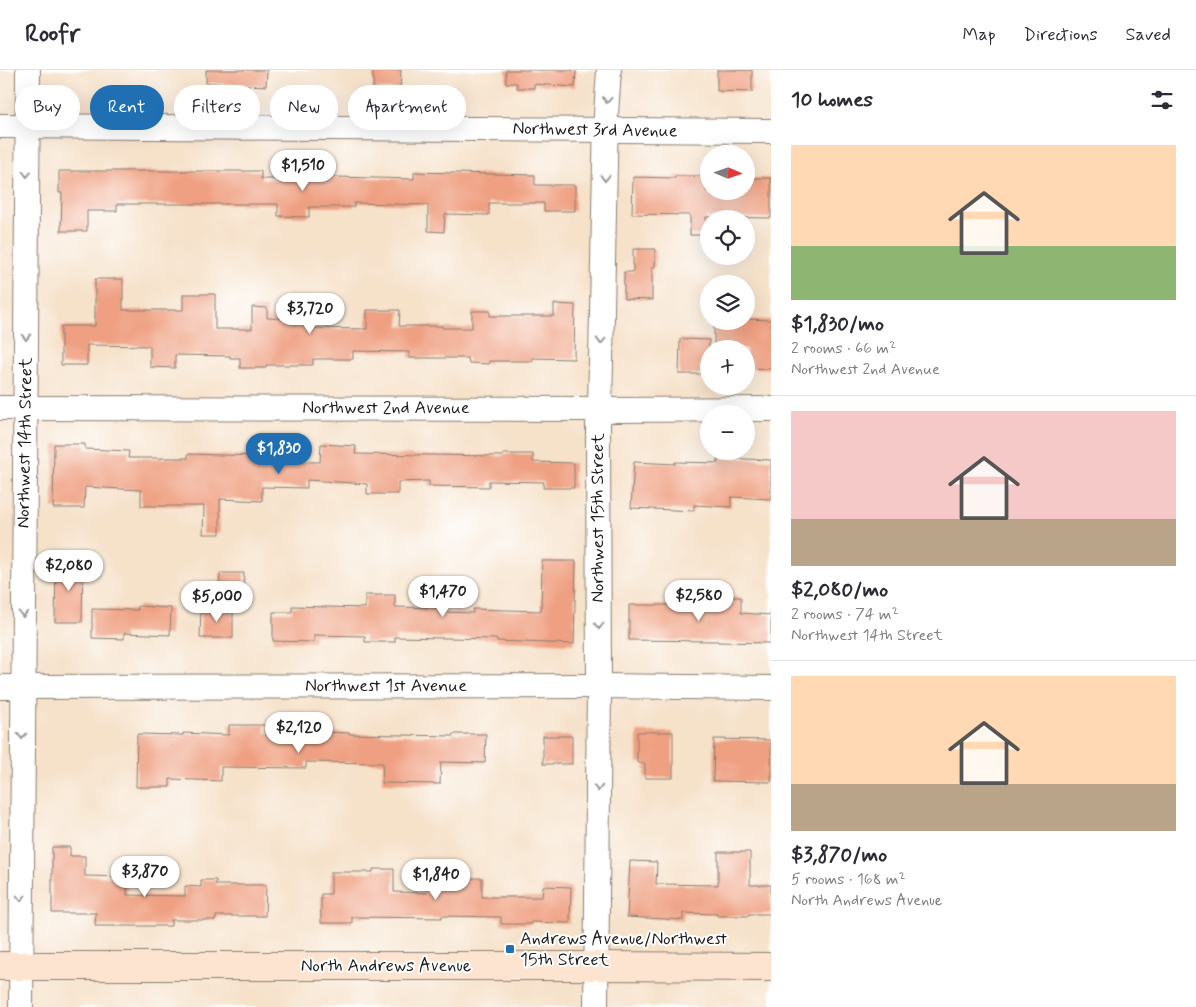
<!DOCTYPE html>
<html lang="en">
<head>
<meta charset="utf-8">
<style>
  body { margin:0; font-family:Mynerve,sans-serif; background:#f2f2f3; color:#2b2b33; height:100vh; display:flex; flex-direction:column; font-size:19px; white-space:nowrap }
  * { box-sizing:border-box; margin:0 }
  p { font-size:16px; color:#7c7c81 }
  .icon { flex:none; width:28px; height:28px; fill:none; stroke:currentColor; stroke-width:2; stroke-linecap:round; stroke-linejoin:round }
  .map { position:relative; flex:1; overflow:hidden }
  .details { display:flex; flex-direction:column; background:#fff; width:425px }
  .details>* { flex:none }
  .top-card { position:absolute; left:15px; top:15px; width:475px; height:45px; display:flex; gap:10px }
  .needle { width:32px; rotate:92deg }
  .buttons { position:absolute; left:700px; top:75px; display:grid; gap:10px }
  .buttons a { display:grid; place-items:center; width:55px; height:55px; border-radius:50%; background:#fff; box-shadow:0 5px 20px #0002; font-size:25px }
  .price { position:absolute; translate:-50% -42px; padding:0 11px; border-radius:18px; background:#fff; color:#222; font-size:16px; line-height:32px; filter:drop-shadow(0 1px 2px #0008) }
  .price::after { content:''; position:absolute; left:50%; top:30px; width:15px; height:11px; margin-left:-8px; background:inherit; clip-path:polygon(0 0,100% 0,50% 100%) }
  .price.selected { background:#1f6fb2; color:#fff }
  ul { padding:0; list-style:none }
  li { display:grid; align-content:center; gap:10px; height:265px; padding:0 20px }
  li+li { border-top:1px solid #e1e1e2 }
  li span { display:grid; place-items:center; height:155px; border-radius:0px; color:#555 }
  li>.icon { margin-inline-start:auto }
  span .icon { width:90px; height:90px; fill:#fffc; stroke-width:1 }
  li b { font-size:21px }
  h2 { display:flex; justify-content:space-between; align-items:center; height:60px; padding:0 20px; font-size:21px }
  .pill { padding:0 18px; border-radius:22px; background:#fff; box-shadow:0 5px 20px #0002; font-size:18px; line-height:45px }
  .pill.selected { background:#1f6fb2; color:#fff }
  header { display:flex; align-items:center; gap:30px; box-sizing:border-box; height:70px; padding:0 25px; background:#fff; border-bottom:1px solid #e1e1e2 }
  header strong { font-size:24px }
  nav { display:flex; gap:28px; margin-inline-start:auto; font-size:18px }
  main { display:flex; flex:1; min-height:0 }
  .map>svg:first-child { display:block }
  .building { fill:#efa082 }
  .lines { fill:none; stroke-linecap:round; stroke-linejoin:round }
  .street-casing { stroke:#897e72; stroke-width:26 }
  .secondary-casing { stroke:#897e72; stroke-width:30 }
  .street { stroke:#fff; stroke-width:24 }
  .secondary { stroke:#fde4d1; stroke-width:28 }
  .oneway { stroke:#999 }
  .poi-dot { fill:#1f6fb2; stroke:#fff; stroke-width:2 }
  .labels { text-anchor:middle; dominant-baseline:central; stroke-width:4; stroke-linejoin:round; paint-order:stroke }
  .street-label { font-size:18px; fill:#1c1c1c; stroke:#fff }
  .poi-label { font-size:18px; fill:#1c1c1c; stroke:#fff; text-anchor:start }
</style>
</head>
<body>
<header>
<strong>Roofr</strong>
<nav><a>Map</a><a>Directions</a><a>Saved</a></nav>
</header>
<main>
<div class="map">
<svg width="771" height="937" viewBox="0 0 771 937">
  <rect width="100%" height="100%" fill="#fff"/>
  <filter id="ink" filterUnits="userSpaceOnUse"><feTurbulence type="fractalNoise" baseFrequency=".02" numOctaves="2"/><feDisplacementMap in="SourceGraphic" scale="10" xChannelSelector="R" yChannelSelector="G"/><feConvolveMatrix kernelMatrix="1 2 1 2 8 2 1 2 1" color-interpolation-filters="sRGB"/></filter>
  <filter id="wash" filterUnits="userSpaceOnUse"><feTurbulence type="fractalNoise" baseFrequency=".0096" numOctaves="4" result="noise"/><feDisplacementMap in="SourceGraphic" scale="20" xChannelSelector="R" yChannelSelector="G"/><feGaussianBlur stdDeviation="1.12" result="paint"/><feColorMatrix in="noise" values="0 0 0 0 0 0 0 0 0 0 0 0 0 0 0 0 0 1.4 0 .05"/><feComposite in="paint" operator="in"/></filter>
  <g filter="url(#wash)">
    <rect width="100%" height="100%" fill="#f6e1c9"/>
    <g id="blocks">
      <g class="building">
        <polygon points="206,0 267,0 266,16 206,13"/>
        <polygon points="373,0 401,0 400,19 373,19"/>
        <polygon points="506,0 576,0 575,17 534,14 534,18 517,18 517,13 506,13"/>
        <polygon points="717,0 752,0 752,22 717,21"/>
        <polygon points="59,101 261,101 261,109 296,109 296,106 414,109 414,102 535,105 535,115 575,115 575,141 544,141 544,133 489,133 489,145 445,144 444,162 428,161 428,135 354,133 354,137 309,137 309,147 278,146 278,134 117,134 117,141 87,141 87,161 61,161 62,123 59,123"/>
        <polygon points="675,106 706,106 706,121 746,121 746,108 771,108 771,148 706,147 706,165 690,165 690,145 632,144 633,107 675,108"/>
        <polygon points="633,179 655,179 655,197 652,197 652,230 624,229 624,202 633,202"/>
        <polygon points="95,209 123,209 123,240 183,240 183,224 215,224 215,259 252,259 252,237 267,238 267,248 305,249 305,258 367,259 367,240 400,240 399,256 442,256 442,258 472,258 472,241 490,241 490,246 554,246 554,234 575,235 574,289 532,288 532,291 489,291 489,294 469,293 468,288 409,288 409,282 353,281 353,289 313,289 313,295 266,295 266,298 240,298 240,288 230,288 230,286 175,285 175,298 150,297 150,276 87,275 87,295 61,295 61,256 95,256"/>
        <polygon points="746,249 771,250 771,299 746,298 746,279 714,279 714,251 746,251"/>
        <polygon points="680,269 709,270 709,304 679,304"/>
        <polygon points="54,374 85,374 85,379 129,381 128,388 188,388 188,384 221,385 263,386 262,391 320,392 321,374 356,376 355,384 503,386 503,384 533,384 533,392 574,393 574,418 543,418 544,412 489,411 489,417 429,416 429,411 398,412 398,424 367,424 367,414 307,410 307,418 262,417 262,431 220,429 220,464 203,464 204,436 141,436 141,420 85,417 84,438 53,438"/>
        <polygon points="718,388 771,390 771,429 731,427 731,437 694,435 694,441 631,438 634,392 675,394 675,392 718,393"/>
        <polygon points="56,491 83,491 82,552 55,552"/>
        <polygon points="542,491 576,491 574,574 497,571 497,569 395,567 395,572 365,572 365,566 314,565 314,572 273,571 273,542 292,542 292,536 365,538 365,525 395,525 395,537 441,538 441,542 473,543 473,539 541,541"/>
        <polygon points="220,503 244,503 243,536 219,536"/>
        <polygon points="718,527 741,527 741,543 771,545 771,573 718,572 718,571 629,570 629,535 670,535 670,529 718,529"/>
        <polygon points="138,536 171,538 170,565 124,563 124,569 92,568 92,539 138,540"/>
        <polygon points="201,537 233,537 233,568 200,568"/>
        <polygon points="229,655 265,655 265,663 318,664 318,662 350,663 350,664 453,666 453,664 486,664 485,693 441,692 440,714 382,713 383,693 306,692 306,698 221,697 221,711 170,709 170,717 136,717 137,664 183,665 183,663 229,665"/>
        <polygon points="637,662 673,662 673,708 645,708 645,693 637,693"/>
        <rect x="543" y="666" width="29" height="28"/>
        <polygon points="714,669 771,670 771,712 713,711"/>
        <polygon points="52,777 70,777 70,786 85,786 85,806 127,807 127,825 185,826 185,816 201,817 201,810 216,810 216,815 266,815 265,846 216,846 216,850 171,850 171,856 95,856 96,843 52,843"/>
        <polygon points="718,782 750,782 750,815 771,815 771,844 749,844 749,846 717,846 717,844 683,843 683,850 627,847 630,791 657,792 656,814 718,815"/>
        <polygon points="373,799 394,799 394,822 427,823 427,809 458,810 458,808 482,808 482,827 542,827 543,816 571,817 570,853 531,852 531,854 501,854 501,847 442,846 442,848 352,847 352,853 321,853 321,824 331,824 331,802 373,802"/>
      </g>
    </g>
  </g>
  <g filter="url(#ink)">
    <use href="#blocks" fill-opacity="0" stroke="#897e72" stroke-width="1"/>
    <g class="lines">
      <defs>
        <g id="street">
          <polyline points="0,56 771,61"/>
          <polyline points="0,338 600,339 613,340 771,339"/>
          <polyline points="0,617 599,616 771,618"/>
          <polyline points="21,937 28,0"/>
          <polyline points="596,937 599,616 598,354 600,339 606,44 609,0"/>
        </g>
        <polyline id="secondary" points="0,896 596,896 771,897"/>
      </defs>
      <use href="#street" class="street-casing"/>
      <use href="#secondary" class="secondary-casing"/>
      <use href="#street" class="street"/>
      <use href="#secondary" class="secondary"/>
    </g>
    <defs><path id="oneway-chevron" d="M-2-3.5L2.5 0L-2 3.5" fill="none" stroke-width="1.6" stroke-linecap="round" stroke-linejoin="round" transform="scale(1.25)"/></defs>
    <g class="oneway">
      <use href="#oneway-chevron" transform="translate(607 30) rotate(94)"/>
      <use href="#oneway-chevron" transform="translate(27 104) rotate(90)"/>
      <use href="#oneway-chevron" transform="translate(605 108) rotate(91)"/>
      <use href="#oneway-chevron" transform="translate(26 267) rotate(90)"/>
      <use href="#oneway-chevron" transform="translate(601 271) rotate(91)"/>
      <use href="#oneway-chevron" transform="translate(23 544) rotate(91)"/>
      <use href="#oneway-chevron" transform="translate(599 556) rotate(90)"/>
      <use href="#oneway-chevron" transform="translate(22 666) rotate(90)"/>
      <use href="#oneway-chevron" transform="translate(598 718) rotate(91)"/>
      <use href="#oneway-chevron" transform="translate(21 828) rotate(90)"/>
    </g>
  </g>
  <rect class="poi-dot" x="505" y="874" width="10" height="10" rx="2.5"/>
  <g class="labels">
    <g class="street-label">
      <text transform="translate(595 60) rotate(1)">Northwest 3rd Avenue</text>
      <text x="386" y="338">Northwest 2nd Avenue</text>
      <text transform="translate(25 373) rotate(-89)">Northwest 14th Street</text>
      <text transform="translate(598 448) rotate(-90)">Northwest 15th Street</text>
      <text x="386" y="616">Northwest 1st Avenue</text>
      <text x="386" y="896">North Andrews Avenue</text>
    </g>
    <g class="poi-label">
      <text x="520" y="869">Andrews Avenue/Northwest<tspan x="520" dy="21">15th Street</tspan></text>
    </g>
  </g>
</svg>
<div class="buttons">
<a><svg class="needle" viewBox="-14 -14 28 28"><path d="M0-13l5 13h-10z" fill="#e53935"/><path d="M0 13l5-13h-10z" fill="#7c7c81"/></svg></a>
<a><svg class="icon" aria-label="locate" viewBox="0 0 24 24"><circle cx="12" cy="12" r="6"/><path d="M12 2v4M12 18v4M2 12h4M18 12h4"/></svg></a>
<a><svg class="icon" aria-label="layers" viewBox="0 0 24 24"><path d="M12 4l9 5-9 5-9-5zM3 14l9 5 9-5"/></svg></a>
<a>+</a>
<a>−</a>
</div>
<b class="price" style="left:303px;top:122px">$1,510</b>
<b class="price" style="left:310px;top:265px">$3,720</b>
<b class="price selected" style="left:279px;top:405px">$1,830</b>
<b class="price" style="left:69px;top:522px">$2,080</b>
<b class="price" style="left:443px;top:548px">$1,470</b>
<b class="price" style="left:699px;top:552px">$2,580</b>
<b class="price" style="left:217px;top:553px">$5,000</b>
<b class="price" style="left:299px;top:684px">$2,120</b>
<b class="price" style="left:145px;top:828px">$3,870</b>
<b class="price" style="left:436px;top:831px">$1,840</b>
<div class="top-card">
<a class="pill">Buy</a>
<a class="pill selected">Rent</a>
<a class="pill">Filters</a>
<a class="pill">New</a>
<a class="pill">Apartment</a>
</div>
</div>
<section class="details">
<h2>10 homes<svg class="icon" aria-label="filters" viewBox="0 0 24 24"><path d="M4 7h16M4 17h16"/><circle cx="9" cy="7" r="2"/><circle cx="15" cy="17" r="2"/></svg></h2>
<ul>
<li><span style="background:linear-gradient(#ffd9b3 65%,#8fb573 0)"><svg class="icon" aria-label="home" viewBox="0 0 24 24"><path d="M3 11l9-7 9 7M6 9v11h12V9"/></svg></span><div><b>$1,830/mo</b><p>2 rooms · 66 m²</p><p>Northwest 2nd Avenue</p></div></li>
<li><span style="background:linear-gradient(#f6c9c9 70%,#b9a48a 0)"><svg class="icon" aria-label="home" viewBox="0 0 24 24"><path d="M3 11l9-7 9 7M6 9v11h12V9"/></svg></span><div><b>$2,080/mo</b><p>2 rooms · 74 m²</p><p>Northwest 14th Street</p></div></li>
<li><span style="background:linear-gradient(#ffd9b3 70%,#b9a48a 0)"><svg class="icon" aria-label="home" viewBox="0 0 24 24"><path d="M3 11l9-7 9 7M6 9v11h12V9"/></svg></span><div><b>$3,870/mo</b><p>5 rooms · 168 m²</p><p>North Andrews Avenue</p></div></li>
</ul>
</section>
</main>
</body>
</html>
